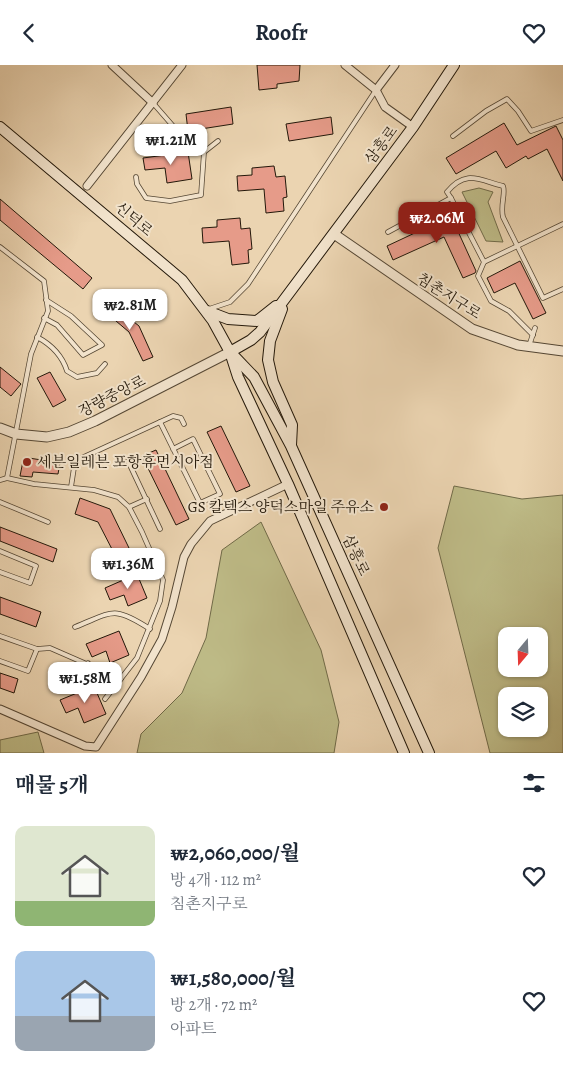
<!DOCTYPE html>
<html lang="ko">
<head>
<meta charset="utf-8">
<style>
  body { margin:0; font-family:Alegreya,"Noto Serif KR",serif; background:#f2f2f3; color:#1f2937; height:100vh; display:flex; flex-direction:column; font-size:19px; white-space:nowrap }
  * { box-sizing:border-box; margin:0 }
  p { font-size:16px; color:#747a83 }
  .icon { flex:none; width:28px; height:28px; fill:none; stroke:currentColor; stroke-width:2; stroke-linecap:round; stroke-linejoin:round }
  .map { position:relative; height:688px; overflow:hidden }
  .drawer { display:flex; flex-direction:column; background:#fff; flex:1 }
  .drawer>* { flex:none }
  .needle { width:32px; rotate:199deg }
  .buttons { position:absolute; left:498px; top:562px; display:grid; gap:10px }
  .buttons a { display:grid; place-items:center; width:50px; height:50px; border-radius:10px; background:#fff; box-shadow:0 1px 4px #0004; font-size:25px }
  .price { position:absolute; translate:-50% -42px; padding:0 11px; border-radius:10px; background:#fff; color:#222; font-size:16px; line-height:32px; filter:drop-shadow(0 1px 2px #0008) }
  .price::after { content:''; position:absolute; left:50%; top:30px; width:15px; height:11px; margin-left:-8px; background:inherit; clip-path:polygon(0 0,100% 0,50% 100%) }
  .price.selected { background:#8f2418; color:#fff }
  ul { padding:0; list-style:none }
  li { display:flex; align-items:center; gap:15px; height:125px; padding:0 15px }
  li span { display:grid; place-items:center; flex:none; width:140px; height:100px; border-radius:10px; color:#555 }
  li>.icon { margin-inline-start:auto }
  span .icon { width:60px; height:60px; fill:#fffc; stroke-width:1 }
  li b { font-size:21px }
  h2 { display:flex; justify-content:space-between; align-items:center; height:60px; padding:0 15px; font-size:21px }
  header { display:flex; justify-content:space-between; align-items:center; height:65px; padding:0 15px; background:#fff; font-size:22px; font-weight:700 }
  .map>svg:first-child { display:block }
  .green { fill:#bebb87; stroke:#706a48; fill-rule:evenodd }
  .building { fill:#e69b89; stroke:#23180a }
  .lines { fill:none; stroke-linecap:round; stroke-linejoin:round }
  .service-casing { stroke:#554734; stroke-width:5.5 }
  .minor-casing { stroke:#554734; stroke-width:9 }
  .tertiary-casing { stroke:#554734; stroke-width:11 }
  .secondary-casing { stroke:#23180a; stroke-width:12 }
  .service { stroke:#f2e3cc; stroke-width:4 }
  .minor { stroke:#f2e3cc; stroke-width:7 }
  .tertiary { stroke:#f2e3cc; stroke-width:9 }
  .secondary { stroke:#f2e3cc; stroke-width:10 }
  .poi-dot { fill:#8f2418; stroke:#f2e3cc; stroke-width:2 }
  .labels { text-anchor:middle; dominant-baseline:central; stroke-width:4; stroke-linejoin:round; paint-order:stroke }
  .street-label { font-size:15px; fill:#23180a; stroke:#f2e3cc }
  .poi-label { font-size:15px; fill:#23180a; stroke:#f2e3cc; text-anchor:start }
</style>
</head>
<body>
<header><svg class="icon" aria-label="back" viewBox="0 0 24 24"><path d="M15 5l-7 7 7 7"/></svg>Roofr<svg class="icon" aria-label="heart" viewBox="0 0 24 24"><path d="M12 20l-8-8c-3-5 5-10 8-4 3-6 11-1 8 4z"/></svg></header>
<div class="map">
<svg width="563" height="688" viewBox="0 0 563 688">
  <rect width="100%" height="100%" fill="#ebd4b1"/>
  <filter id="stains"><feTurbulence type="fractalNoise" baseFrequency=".004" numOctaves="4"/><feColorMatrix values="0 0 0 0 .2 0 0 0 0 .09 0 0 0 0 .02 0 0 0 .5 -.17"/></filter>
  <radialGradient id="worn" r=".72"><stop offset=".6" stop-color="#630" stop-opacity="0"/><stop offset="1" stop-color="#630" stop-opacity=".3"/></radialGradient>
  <g class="green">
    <polygon points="479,123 493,127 488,137 503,177 486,176 462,127"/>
    <path d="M454,421L522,434L563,430V688H490L438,483ZM506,571H539V604H506ZM506,631H539V664H506Z"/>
    <polygon points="261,457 321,585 339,657 334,688 137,688 141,669 182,628 206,573 222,485"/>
    <polygon points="38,667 44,688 0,688 0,675"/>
  </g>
  <g class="building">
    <polygon points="257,0 300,0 299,16 277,19 277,23 259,25"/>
    <polygon points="231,42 233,59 188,66 186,49"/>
    <polygon points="331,52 333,69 289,76 286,59"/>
    <polygon points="504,58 517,80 556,61 563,75 563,116 547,84 528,94 526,91 506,103 496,86 456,109 446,93"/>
    <polygon points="188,87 192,114 167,118 165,103 145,105 143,93"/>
    <polygon points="274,101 276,112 285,111 287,132 283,133 284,146 266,148 264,124 238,126 237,111 252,110 252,103"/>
    <polygon points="0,134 92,213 83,224 0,155"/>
    <polygon points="451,151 476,206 475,208 463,213 444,172 393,195 387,181"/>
    <polygon points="240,153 241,164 250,163 252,184 248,185 249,198 232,200 229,176 203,178 202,163 217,162 217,155"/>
    <polygon points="520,196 546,248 533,254 515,218 494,228 487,213"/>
    <polygon points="109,237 139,261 153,292 143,296 129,267 103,245"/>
    <polygon points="0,302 21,319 11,331 0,322"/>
    <polygon points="50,307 66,335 53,342 37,313"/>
    <polygon points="221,361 250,421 236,427 207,367"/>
    <polygon points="156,385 189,454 176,460 142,391"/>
    <polygon points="29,393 60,398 58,409 33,407 32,412 20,411 23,396"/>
    <polygon points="80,433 110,444 129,483 115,490 98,457 75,449"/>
    <polygon points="0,462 57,484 53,497 0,476"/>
    <polygon points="137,509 147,533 128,541 124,530 110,535 105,523"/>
    <polygon points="0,532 41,547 36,562 0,549"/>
    <polygon points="119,566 129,590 110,598 106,586 92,592 86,579"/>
    <polygon points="0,608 18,614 14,628 0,623"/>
    <polygon points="94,621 106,649 84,658 78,643 66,648 60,635"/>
  </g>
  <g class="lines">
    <defs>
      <g id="service">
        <polyline points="453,71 486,46 507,34 518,46 531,66 563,55"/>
        <polyline points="204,87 218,76"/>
        <polyline points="136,112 137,119 146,133 170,136 201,130 204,87 173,61 153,38"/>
        <polyline points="451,133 484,197"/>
        <path d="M388,167L451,133L447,127C466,104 479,115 503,121C506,128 500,140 503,152L543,233L563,224"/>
        <polyline points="0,182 44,216 48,246 31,289 7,413"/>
        <polyline points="209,244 230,237 248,219 376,25"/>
        <polyline points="44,253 57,260 83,290 102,280 71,251 46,235"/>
        <polyline points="533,270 509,246 491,236 478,211 484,197 563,159"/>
        <path d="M37,272C52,280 62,290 67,306L77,312L97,308L105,299"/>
        <polyline points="529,281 535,263"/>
        <polyline points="160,357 200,438 220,429 193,374 173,384"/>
        <polyline points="128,396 160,464"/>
        <polyline points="0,415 7,413 34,419 94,425 118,432 129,442 142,467 163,515 160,536 137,593 105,634"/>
        <polyline points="71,422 75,396 173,351 181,353 184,359"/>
        <polyline points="0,437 48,457"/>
        <polyline points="129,442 147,434"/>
        <polyline points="0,486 36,501 30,518 0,507"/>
        <path d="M75,562C113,547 113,540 150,564"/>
        <polyline points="0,571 37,584 50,583 121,614"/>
        <polyline points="0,596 28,606 37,584"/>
        <polyline points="57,620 83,610 88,598"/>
      </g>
      <g id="minor">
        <polyline points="112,0 153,38"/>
        <polyline points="345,0 376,25 385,42 413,62"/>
        <polyline points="376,25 395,0"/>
        <polyline points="87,121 182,0"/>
        <polyline points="0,644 85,681 96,682 141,612 162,574 172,542 184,492 191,479 210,456 288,419"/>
      </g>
      <g id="tertiary">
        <polyline points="334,169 472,264 518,280 563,286"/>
        <polyline points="0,363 16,369 47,372 69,367 95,356 230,287"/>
      </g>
      <g id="secondary">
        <polyline points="0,62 182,215 213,256 230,287 238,312 288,419 404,688"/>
        <polyline points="282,244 270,276 268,295 273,317 292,360 291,380"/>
        <polyline points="207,246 228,254 257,256 276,241"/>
        <polyline points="230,287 251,275 260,267 413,62 454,0"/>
        <polyline points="232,289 254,312 291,381 429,688"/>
      </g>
    </defs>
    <use href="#service" class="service-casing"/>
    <use href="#minor" class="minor-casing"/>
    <use href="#tertiary" class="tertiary-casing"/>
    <use href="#secondary" class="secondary-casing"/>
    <use href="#service" class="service"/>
    <use href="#minor" class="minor"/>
    <use href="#tertiary" class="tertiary"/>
    <use href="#secondary" class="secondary"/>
  </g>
  <g class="poi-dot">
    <circle cx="27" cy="397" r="5"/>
    <circle cx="384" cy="442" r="5"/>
  </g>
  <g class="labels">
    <g class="street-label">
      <text transform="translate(381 80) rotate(-53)">삼흥로</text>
      <text transform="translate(134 154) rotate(40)">신덕로</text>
      <text transform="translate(449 231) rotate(32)">침촌지구로</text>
      <text transform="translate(112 331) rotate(-27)">장량중앙로</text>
      <text transform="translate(356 490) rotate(65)">삼흥로</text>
    </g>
    <g class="poi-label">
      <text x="37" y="397">세븐일레븐 포항휴먼시아점</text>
      <text x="374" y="442" text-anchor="end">GS 칼텍스 양덕스마일 주유소</text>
    </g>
  </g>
  <rect width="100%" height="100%" filter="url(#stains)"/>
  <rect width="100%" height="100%" fill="url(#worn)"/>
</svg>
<div class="buttons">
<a><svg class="needle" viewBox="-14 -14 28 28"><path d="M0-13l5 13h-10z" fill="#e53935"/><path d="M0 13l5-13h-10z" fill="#747a83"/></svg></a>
<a><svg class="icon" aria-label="layers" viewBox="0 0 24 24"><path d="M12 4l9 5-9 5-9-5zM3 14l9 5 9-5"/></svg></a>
</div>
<b class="price" style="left:171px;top:101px">₩1.21M</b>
<b class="price selected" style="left:437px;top:179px">₩2.06M</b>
<b class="price" style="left:130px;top:266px">₩2.81M</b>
<b class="price" style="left:128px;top:525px">₩1.36M</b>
<b class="price" style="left:85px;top:639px">₩1.58M</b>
</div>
<section class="drawer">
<h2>매물 5개<svg class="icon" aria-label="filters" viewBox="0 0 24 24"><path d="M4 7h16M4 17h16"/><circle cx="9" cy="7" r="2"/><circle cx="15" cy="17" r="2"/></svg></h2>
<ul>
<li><span style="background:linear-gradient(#dfe7d0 75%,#8fb573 0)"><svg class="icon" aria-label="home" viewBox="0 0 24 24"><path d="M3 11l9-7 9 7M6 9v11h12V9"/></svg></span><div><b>₩2,060,000/월</b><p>방 4개 · 112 m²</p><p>침촌지구로</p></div><svg class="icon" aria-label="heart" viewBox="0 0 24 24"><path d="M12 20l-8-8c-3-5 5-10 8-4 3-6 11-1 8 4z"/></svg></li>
<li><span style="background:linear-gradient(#a9c7e8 65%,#9aa5b1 0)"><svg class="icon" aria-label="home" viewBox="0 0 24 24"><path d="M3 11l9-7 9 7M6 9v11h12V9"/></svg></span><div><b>₩1,580,000/월</b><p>방 2개 · 72 m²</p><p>아파트</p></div><svg class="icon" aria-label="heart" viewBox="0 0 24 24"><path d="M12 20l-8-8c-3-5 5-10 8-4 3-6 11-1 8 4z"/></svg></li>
</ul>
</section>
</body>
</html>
